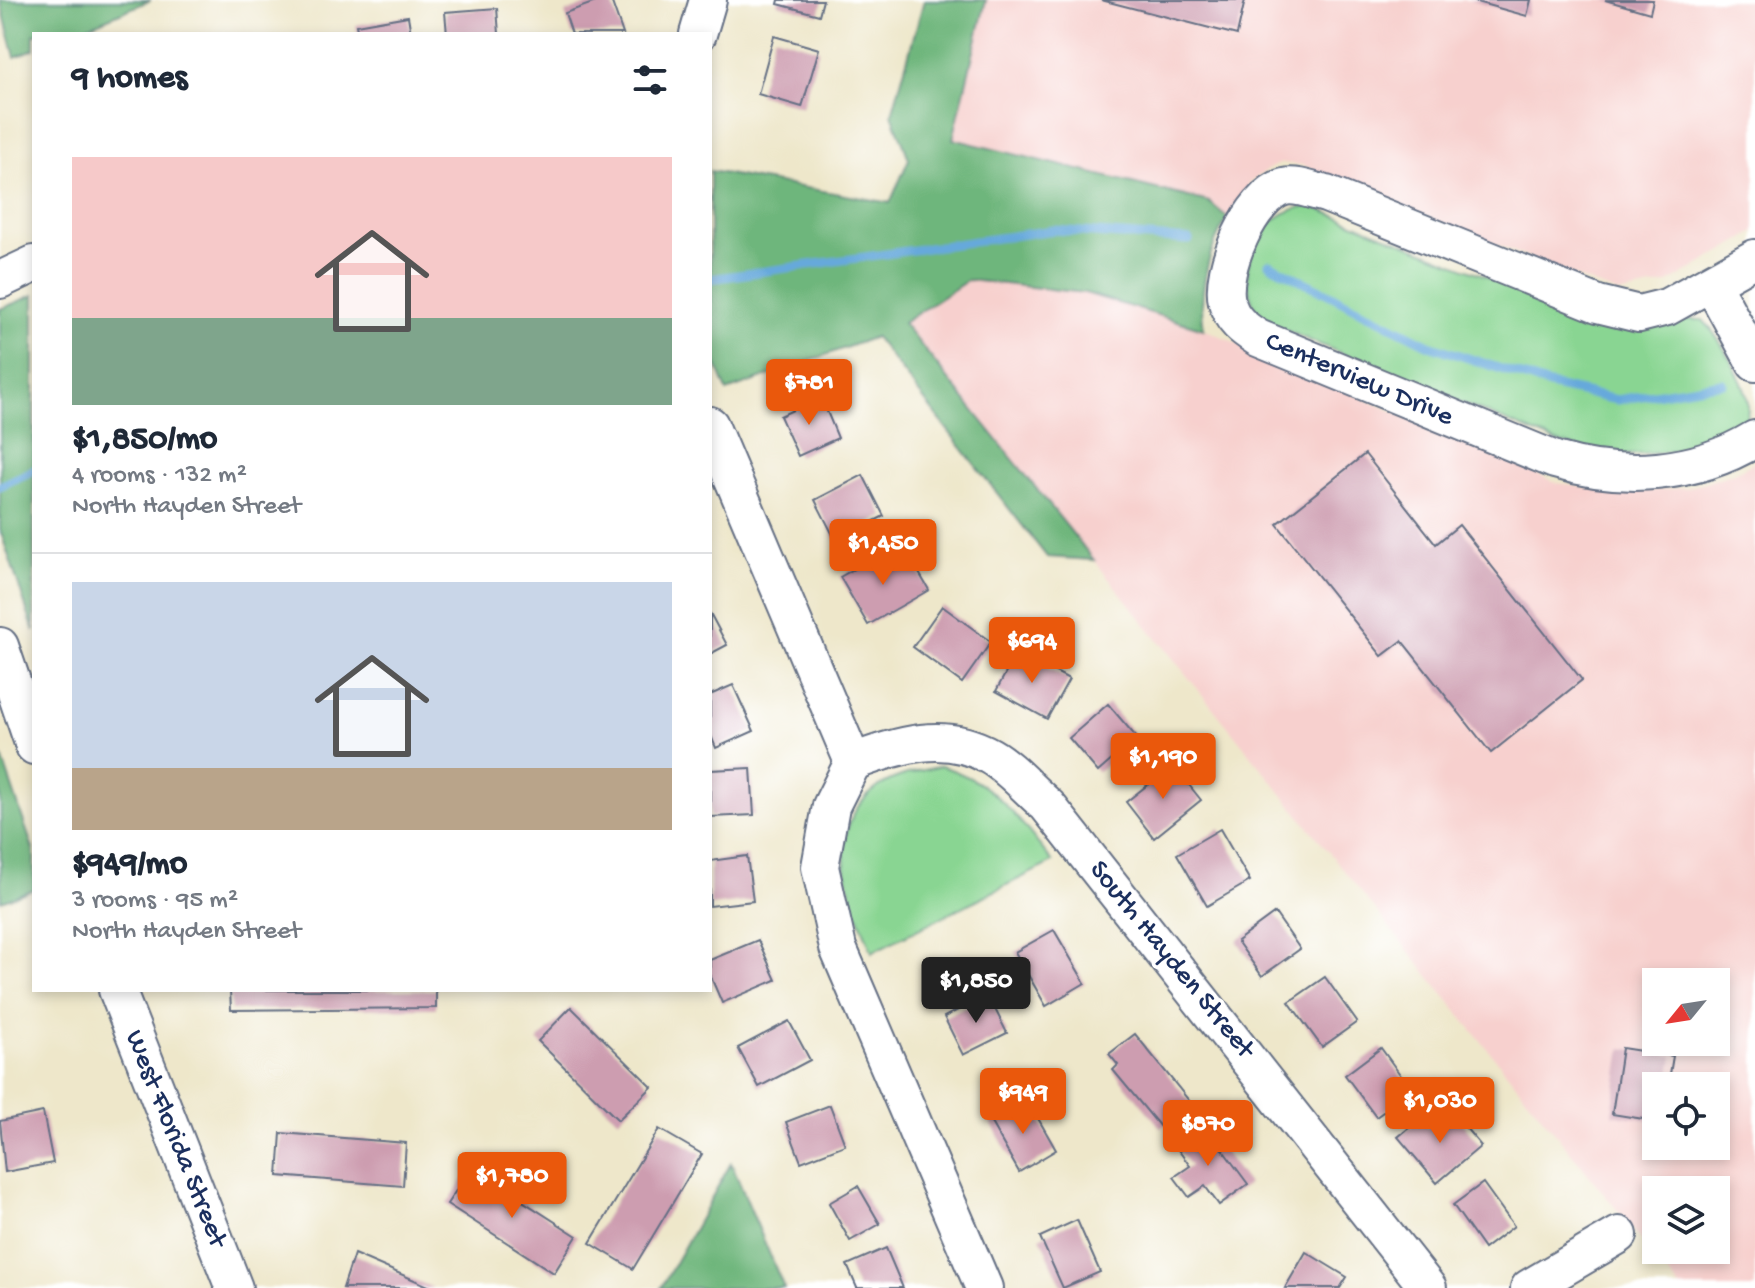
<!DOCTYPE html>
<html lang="en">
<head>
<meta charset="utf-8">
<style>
  body { margin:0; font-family:"Gochi Hand",sans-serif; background:#f2f2f3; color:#1f2937; height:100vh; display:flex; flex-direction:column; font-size:30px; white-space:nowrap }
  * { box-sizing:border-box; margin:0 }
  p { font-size:26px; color:#747a83 }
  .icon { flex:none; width:44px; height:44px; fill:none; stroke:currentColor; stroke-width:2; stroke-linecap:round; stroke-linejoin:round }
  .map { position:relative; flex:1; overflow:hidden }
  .side { position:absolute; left:32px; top:32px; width:680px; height:960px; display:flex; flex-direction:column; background:#fff; border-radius:0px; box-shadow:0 4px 12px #0003 }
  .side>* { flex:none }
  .needle { width:52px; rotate:240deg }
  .controls { position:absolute; left:1642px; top:968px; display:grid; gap:16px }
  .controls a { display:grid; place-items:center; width:88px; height:88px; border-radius:0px; background:#fff; box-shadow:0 4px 12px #0003; font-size:40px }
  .price { position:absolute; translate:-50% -68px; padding:0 18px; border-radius:8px; background:#ea580c; color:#fff; font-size:26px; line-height:52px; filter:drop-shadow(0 2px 4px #0008) }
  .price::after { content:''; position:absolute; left:50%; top:48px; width:24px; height:18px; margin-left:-12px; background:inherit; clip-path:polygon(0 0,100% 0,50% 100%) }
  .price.selected { background:#222; color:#fff }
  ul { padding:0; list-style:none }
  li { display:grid; align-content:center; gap:16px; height:424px; padding:0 40px }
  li+li { border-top:2px solid #e0e1e3 }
  li span { display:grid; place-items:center; height:248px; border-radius:0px; color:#555 }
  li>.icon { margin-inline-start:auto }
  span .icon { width:144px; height:144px; fill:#fffc; stroke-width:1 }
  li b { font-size:34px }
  h2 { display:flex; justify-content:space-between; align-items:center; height:96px; padding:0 40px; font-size:34px }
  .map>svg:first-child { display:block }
  .built { fill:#f7d0ce; fill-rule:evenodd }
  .green { fill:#89d592; stroke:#528278; stroke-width:2 }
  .forest { fill:#6eb67c; stroke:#44726d; stroke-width:2 }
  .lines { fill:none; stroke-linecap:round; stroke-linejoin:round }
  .stream { stroke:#66a9db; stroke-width:9 }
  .building { fill:#cd9db0 }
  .minor-casing { stroke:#656f84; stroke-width:40 }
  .minor { stroke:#fff; stroke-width:36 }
  .labels { text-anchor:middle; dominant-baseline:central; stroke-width:7; stroke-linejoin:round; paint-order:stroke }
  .street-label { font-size:28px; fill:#1b2f5e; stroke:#fff }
</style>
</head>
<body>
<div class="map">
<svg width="1755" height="1288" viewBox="0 0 1755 1288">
  <rect width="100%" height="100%" fill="#fff"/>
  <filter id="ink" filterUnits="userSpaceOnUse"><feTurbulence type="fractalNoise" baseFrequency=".0125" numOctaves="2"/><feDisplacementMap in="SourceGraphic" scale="16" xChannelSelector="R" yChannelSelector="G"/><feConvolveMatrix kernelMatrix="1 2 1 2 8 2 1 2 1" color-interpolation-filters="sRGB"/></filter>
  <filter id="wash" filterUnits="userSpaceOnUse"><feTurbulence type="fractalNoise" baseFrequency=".006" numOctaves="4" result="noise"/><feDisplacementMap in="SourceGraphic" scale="32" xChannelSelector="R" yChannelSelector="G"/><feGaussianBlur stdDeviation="1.8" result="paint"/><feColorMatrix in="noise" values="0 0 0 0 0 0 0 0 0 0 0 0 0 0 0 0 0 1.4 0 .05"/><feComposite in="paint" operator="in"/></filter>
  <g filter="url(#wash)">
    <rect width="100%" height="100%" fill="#eee7ca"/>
    <g class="built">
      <polygon points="986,0 1755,0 1755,232 1667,284 1618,294 1302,165 1282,163 1268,169 1251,182 1228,218 1208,202 953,139"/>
      <path d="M968,280L1085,293L1204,329L1558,483L1616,493L1687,488L1735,473L1755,462V1288H1680L903,323ZM1656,982H1716V1042H1656ZM1656,1086H1716V1146H1656ZM1656,1190H1716V1250H1656Z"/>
    </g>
    <g class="green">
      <path d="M1311,206L1608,325L1634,329L1675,319L1703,320C1717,335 1725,350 1734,367C1743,384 1755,405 1743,424C1724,451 1638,457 1607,454C1592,453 1575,446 1559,443L1263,321C1229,276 1254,210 1311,206Z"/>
      <path d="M941,766C998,783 1017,819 1053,862L872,952C852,900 819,830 877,788C894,775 921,771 941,766Z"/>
    </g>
    <g class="forest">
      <polygon points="0,0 151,0 70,34 34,34 34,49 15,57"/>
      <path d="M924,0H986L953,139L1209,202L1228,218C1208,247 1198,295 1204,329L1085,293L968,280L903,323L1094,560L1047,557L875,337L727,391L710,348V171L890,203L909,159L892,114Z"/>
      <polygon points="34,295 34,631 0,530 0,309"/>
      <polygon points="0,751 34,852 34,889 1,901"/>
      <polygon points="731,1163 784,1288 661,1288"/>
    </g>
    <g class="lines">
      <g class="stream">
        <polyline points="1269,264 1429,345 1549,385 1617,400 1723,383"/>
        <polyline points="710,279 1054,230 1189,240"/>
        <polyline points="0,486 34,470"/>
      </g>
    </g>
    <g id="blocks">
      <g class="building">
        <polygon points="601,0 611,0 623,34 572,34 565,13"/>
        <polygon points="779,0 823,0 819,15 778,4"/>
        <polygon points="1101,0 1245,0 1237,35"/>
        <polygon points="1469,0 1531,0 1527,16"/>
        <polygon points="1605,0 1653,0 1650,13"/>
        <polygon points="497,8 499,34 447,34 445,12"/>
        <polygon points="408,16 411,34 358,34 356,25"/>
        <polygon points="774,36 819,49 802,107 758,94"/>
        <polygon points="821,397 838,438 798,456 780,416"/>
        <polygon points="1365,454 1436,544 1459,525 1582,680 1491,753 1402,641 1382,656 1277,524"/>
        <polygon points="863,475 884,516 836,541 815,500"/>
        <polygon points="882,553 891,570 911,559 929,590 868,625 840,577"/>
        <polygon points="942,606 991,642 962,683 913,647"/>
        <polygon points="710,613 727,645 710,654"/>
        <polygon points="1017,652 1069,679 1047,719 996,691"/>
        <polygon points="733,685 754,731 716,748 710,733 710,695"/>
        <polygon points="1108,704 1137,738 1098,772 1069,738"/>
        <polygon points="1173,765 1201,800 1154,838 1126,802"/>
        <polygon points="751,768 754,815 710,817 710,770"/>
        <polygon points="1220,829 1250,881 1207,906 1177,854"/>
        <polygon points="747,856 753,901 710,906 710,861"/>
        <polygon points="1275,913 1300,949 1262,976 1237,941"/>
        <polygon points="1054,930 1085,983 1046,1006 1015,952"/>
        <polygon points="758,940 776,980 722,1003 710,975 710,960"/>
        <polygon points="1325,977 1357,1022 1322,1047 1289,1002"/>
        <polygon points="230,990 436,990 436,1008 231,1010"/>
        <polygon points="988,995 1007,1033 963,1055 944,1017"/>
        <polygon points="571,1007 652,1087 618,1120 538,1041"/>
        <polygon points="789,1021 810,1060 759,1087 738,1048"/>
        <polygon points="1135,1034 1191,1103 1161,1128 1113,1070 1118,1065 1109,1054"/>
        <polygon points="1381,1048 1412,1091 1376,1117 1345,1075"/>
        <polygon points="1622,1048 1673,1056 1668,1086 1656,1086 1656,1121 1612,1114"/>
        <polygon points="1027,1099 1056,1150 1019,1172 990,1121"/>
        <polygon points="830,1105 845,1145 801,1162 786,1122"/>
        <polygon points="1450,1109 1481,1146 1437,1183 1398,1137 1420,1119 1427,1128"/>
        <polygon points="43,1112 53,1163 5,1172 0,1121"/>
        <polygon points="1205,1126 1248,1184 1219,1205 1205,1186 1189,1197 1174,1177 1190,1166 1176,1147"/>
        <polygon points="659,1129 702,1154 633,1269 590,1243"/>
        <polygon points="281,1133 406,1143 403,1186 278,1176"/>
        <polygon points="471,1168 577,1236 554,1273 447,1204"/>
        <polygon points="1483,1183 1514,1226 1484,1249 1453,1205"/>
        <polygon points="858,1186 880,1224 850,1241 829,1203"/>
        <polygon points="1077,1220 1100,1272 1063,1288 1040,1237"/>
        <polygon points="886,1248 903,1288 857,1288 847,1265"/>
        <polygon points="1306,1252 1347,1277 1340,1288 1285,1288"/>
        <polygon points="354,1254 433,1288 343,1288"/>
      </g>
    </g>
  </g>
  <g filter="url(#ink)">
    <use href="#blocks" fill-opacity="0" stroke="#656f84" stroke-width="2"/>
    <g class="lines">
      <defs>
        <g id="minor">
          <polyline points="698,34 708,0"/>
          <path d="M1755,258L1667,307L1639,314L1598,304L1326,194C1313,191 1296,184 1284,187C1251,196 1219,271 1227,302C1231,320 1244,329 1258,338L1555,460C1623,480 1694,476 1755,439"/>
          <polyline points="0,280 34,264"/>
          <polyline points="1712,284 1755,363"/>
          <polyline points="710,425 853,762"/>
          <polyline points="0,646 34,746"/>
          <path d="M853,762C899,745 944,730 990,756C1011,768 1029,790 1047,805L1428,1288"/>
          <polyline points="853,762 831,806 820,867 838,948 984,1288"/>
          <polyline points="117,990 234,1288"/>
          <polyline points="1529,1288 1619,1235"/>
        </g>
      </defs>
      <use href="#minor" class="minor-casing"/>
      <use href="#minor" class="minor"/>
    </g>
  </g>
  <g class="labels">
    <g class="street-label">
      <text transform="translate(1359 380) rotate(23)">Centerview Drive</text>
      <text transform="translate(1171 960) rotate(51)">South Hayden Street</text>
      <text transform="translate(175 1139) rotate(68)">West Florida Street</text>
    </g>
  </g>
</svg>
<div class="controls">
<a><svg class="needle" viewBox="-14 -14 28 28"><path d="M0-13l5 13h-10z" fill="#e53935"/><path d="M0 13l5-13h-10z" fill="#747a83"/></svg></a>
<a><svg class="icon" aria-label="locate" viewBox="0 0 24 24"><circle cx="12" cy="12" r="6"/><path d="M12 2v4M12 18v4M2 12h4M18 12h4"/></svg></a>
<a><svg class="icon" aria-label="layers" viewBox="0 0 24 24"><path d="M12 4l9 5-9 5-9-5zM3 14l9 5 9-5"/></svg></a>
</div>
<b class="price" style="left:809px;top:427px">$781</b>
<b class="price" style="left:883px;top:587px">$1,450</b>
<b class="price" style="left:1032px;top:685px">$694</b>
<b class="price" style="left:1163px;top:801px">$1,190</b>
<b class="price selected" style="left:976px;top:1025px">$1,850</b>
<b class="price" style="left:1023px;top:1136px">$949</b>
<b class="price" style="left:1440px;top:1145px">$1,030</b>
<b class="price" style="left:1208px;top:1168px">$870</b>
<b class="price" style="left:512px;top:1220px">$1,780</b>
<section class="side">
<h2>9 homes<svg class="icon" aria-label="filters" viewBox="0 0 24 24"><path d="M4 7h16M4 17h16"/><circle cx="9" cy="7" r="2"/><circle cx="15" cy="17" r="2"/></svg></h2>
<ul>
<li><span style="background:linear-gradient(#f6c9c9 65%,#7fa58c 0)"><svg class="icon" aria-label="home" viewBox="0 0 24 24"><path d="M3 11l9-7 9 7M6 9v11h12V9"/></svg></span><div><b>$1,850/mo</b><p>4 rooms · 132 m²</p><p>North Hayden Street</p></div></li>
<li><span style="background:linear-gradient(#c9d6e8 75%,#b9a48a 0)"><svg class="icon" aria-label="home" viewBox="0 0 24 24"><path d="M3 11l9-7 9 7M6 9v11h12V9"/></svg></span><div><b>$949/mo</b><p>3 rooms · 95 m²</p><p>North Hayden Street</p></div></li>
</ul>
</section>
</div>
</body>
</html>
